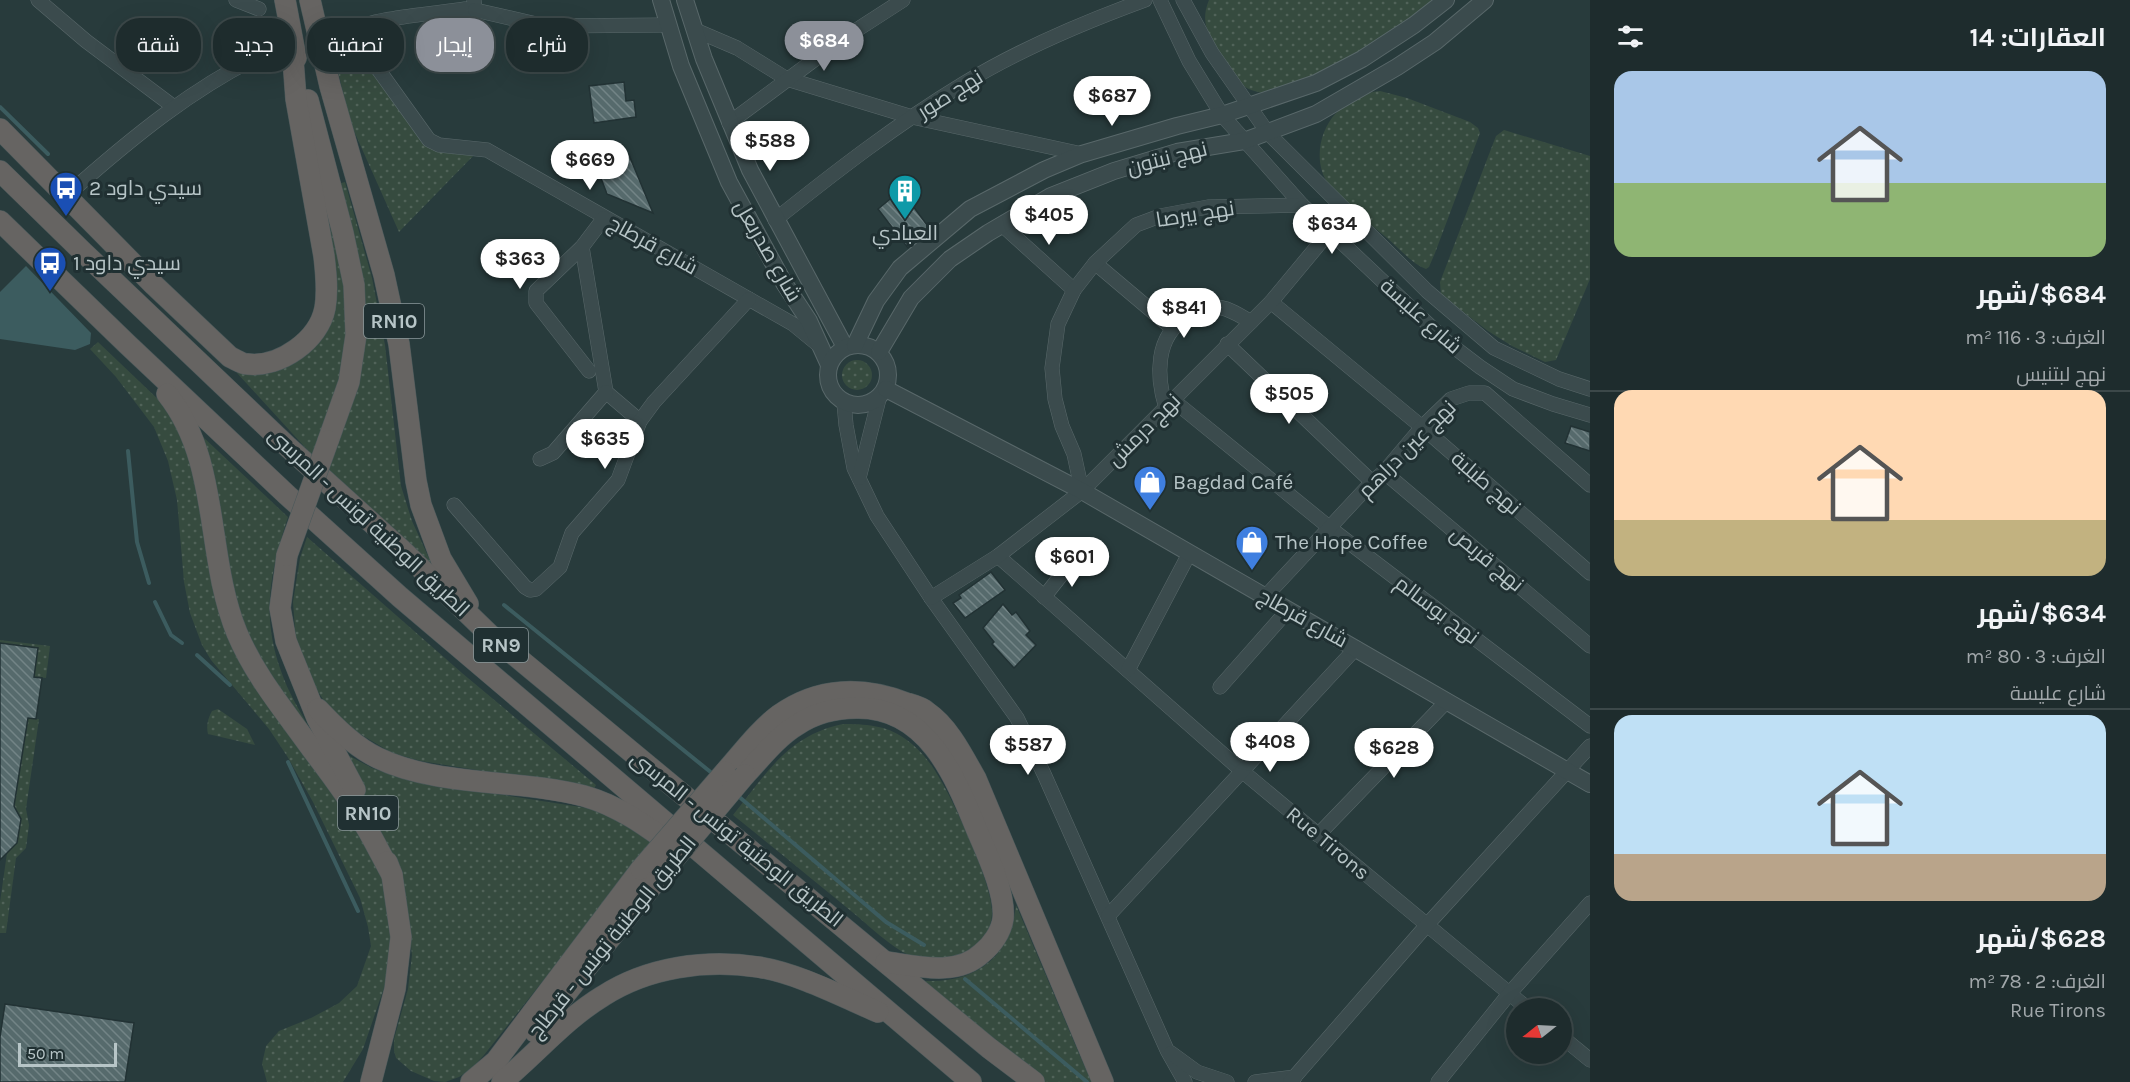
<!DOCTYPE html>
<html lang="ar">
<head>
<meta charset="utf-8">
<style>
  body { margin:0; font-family:Karla,Cairo,sans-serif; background:#263435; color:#f1f3f6; direction:rtl; height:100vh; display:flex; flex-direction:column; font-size:22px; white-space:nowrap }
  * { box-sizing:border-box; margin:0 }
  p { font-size:20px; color:#a1a7aa }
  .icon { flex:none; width:33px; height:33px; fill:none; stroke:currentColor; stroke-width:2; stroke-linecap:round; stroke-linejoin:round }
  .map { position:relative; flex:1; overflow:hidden; direction:ltr }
  .sheet { display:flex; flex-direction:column; background:#1e2c2d; width:540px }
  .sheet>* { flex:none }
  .banner { position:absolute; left:18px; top:18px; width:570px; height:54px; direction:rtl; display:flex; gap:12px }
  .needle { width:39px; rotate:252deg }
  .buttons { position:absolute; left:1506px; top:998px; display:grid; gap:12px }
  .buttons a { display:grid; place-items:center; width:66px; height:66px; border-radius:50%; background:#1e2c2d; box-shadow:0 6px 24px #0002,0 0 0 2px #3c4849; font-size:30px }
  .scale { position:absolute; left:18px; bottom:15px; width:99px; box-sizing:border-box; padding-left:6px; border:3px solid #b7c5c7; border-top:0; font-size:16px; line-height:21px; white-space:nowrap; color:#b7c5c7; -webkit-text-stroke:4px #203032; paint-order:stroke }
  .price { position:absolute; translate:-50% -51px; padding:0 14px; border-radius:21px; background:#fff; color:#222; font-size:20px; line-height:39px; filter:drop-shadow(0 2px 3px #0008) }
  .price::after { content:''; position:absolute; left:50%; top:36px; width:18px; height:14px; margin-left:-9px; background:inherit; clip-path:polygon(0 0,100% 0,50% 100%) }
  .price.selected { background:#8c9099; color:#fff }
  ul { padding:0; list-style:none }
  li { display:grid; align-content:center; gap:12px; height:318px; padding:0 24px }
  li+li { border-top:2px solid #3c4849 }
  li span { display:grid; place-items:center; height:186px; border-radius:18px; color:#555 }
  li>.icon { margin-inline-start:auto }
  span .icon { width:108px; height:108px; fill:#fffc; stroke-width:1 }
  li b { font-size:26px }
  h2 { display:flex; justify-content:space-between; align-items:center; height:72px; padding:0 24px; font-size:26px }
  .pill { padding:0 21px; border-radius:24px; background:#1e2c2d; box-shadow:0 6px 24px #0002,0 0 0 2px #3c4849; font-size:21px; line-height:54px }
  .pill.selected { background:#8c9099; color:#fff }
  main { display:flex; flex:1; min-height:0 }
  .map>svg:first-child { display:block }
  .grass { fill:url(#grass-dots) }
  .water { fill:#3c5c5f }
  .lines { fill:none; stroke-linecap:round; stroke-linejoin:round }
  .stream { stroke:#3c5c5f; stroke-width:4 }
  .building { fill:url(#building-back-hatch); stroke:#223234; stroke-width:1.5 }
  .minor-casing { stroke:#59686a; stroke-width:15 }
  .tertiary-casing { stroke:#59686a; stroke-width:18 }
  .trunk-casing { stroke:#49585a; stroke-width:22 }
  .minor { stroke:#3b4b4d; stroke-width:14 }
  .tertiary { stroke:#3b4b4d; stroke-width:16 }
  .trunk { stroke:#666462; stroke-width:21 }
  .trunk-bridge-casing { stroke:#49585a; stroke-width:22; stroke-linecap:butt }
  .trunk-bridge { stroke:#666462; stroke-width:21 }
  .labels { text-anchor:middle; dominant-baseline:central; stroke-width:6; stroke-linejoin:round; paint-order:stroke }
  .shield { fill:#203032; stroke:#8a989a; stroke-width:1.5 }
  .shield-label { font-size:20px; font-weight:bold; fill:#b7c5c7 }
  .street-label { font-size:21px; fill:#b7c5c7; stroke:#203032 }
  .poi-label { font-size:21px; fill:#b7c5c7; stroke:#203032; text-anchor:start }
</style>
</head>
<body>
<main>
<section class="sheet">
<h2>العقارات: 14<svg class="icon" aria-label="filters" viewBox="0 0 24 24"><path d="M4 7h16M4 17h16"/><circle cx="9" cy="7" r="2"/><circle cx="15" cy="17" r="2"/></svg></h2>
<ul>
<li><span style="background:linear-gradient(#a9c7e8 60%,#8fb573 0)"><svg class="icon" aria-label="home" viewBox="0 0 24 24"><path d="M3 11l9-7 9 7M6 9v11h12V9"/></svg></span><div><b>$684/شهر</b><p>الغرف: 3 · 116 m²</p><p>نهج لبتنيس</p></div></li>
<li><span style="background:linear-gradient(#ffd9b3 70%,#c2b280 0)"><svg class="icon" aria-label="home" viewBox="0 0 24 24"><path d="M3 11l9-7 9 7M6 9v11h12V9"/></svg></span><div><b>$634/شهر</b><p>الغرف: 3 · 80 m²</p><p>شارع عليسة</p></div></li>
<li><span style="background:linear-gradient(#bfe0f5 75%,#b9a48a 0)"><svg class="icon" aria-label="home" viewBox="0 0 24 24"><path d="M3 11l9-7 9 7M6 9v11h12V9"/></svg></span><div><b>$628/شهر</b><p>الغرف: 2 · 78 m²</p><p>Rue Tirons</p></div></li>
</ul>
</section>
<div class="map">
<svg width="1590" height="1082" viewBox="0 0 1590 1082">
  <defs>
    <pattern id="grass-dots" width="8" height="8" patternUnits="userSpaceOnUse" patternTransform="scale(1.5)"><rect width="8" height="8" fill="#364b3f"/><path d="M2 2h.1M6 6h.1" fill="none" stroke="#516359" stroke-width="1.8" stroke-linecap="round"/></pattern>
    <pattern id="building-back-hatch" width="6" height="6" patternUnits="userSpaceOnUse" patternTransform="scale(1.5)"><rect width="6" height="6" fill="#566a6c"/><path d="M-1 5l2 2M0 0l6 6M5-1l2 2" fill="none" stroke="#738486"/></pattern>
  </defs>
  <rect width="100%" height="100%" fill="#283b3c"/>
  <g class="grass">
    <path d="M1209,0H1434C1408,19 1383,40 1355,55C1339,64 1322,71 1306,79C1292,85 1273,95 1258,92C1239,88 1231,73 1223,59C1210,38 1199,24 1209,0Z"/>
    <polygon points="329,33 354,41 425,137 476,153 399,232 350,122"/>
    <path d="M1380,91L1407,98L1470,122L1478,128L1480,133L1435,253L1429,267L1426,269C1412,264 1398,247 1387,238C1367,221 1344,205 1329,185C1313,163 1319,131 1336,113C1348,101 1364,92 1380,91Z"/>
    <polygon points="1504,130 1590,156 1590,279 1556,360 1545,362 1512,346 1488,331 1441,295 1440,282 1496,136"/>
    <polygon points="345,182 372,278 385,345 401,486 412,521 433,567 312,455 237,373 239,371 318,337 319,189"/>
    <polygon points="98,342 162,403 186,439 231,629 359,826 382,874 393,932 386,982 363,1049 343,1082 267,1082 262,1064 266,1046 279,1031 311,1018 339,1003 357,986 371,946 368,927 360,898 313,802 287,756 269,729 211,660 202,645 190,613 184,582 177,500 168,461 154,427 116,377 90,349"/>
    <circle cx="857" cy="375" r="15"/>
    <path d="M202,436L288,517C270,571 261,616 281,671C288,692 300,711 310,729L255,660L230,592Z"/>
    <polygon points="307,537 462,673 596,785 594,789 421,761 392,753 355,731 327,705 316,689 296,642 293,602 300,558"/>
    <polygon points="0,640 50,646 46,678 34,677 38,648 0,643"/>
    <path d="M218,709L247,729L255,745L208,734C206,726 208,718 212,711Z"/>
    <polygon points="28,718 39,719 26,809 29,825 26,848 16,858 6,933 0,933 0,902 7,853 17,843 21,819 14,806"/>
    <path d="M843,724C864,724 886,725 904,738C919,748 931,763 940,779C955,804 994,887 992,914C989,955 945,965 912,956C897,952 869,926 857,916C816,882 775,849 733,815C766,774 788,735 843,724Z"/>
    <polygon points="342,752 372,768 408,780 587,808 605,813 654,841 484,1055 471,1069 459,1077 445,1082 434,1081 411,1071 396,1058 394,1051 394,1039 408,989 412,955 409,927 392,854"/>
    <path d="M1016,905L1083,1063L1092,1082H1043L923,984L926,981C977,983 1011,956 1016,905Z"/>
  </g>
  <polygon class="water" points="26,266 91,333 90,344 75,350 0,339 0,292"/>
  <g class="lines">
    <g class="stream">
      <polyline points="0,107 48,154"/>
      <polyline points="128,451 137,542 149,583"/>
      <polyline points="155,602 171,635 182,643"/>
      <polyline points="504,605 713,774"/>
      <polyline points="197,655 230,685"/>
      <polyline points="288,762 358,911"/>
      <polyline points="737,795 886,922 924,945"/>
      <polyline points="965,979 1087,1082"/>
    </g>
  </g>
  <g class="building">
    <polygon points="624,82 626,101 634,100 636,117 594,123 589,86"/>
    <polygon points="629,155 653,213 607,194 597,168"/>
    <polygon points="901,190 930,229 908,248 878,209"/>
    <polygon points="1571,426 1590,432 1590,451 1565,443"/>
    <polygon points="991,572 1005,590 965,618 953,603 961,598 959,595"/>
    <polygon points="1003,604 1012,615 1016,612 1030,631 1026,635 1036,645 1014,668 992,644 994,642 983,628"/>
    <polygon points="0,643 38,648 34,677 42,678 36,719 28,718 14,806 21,819 17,843 0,860"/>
    <polygon points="5,1004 134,1023 125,1082 0,1082 0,1037"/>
  </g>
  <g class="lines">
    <defs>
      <g id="minor">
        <polyline points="38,0 86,41 174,107"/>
        <polyline points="236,0 259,9"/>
        <path d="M474,0L475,10L465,9C434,14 374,17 348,32V36L378,69L429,140L439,145L487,150L793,324L821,347"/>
        <polyline points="1160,0 1189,61 1222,115 1302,205 1446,341 1480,367 1513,389 1553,404 1590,415"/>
        <polyline points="1183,0 1212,53 1268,133 1427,291 1494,348 1559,379 1590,389"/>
        <polyline points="475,10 545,26 669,25"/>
        <polyline points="695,30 737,48 787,79 912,117 1082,154"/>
        <polyline points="729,123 841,40 903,0"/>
        <path d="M66,196C129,140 196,84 274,49"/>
        <path d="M775,220C835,172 897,124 963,84C1020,49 1082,23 1145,0"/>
        <polyline points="1002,225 1074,290"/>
        <polyline points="582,247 606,392 640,421"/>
        <polyline points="1095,263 1172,328"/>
        <polyline points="1271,302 1422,427 1590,573"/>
        <polyline points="1227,344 1372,482"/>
        <polyline points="589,371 536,303 536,291 582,247 604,218"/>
        <polyline points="1174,401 1330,528 1590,726"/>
        <polyline points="844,403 846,425 854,468 877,516 931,598 1017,718 1044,774 1167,1050 1185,1082"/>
        <path d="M1166,408C1156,376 1155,336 1187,317C1215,301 1225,306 1251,322"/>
        <polyline points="540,459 553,453 606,392"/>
        <polyline points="1384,472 1590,646"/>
        <polyline points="859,478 879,399"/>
        <polyline points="1082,491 1074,454 1062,426 1055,399 1052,368 1058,324 1074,290 1095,263 1136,225 1160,216 1208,207 1302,205"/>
        <polyline points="454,505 525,587 530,590 536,589 560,567 572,533 618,480 640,421 654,402 749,299"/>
        <polyline points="998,556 1242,771 1527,1008"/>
        <polyline points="1044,597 1074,559"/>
        <polyline points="1265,597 1372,482 1384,472 1422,427 1451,399 1469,393 1485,393 1590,485"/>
        <polyline points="931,598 998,556 1082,491 1271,302 1330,231"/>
        <polyline points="1128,670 1189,554"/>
        <polyline points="1220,687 1288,610"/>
        <polyline points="1318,835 1447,701"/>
        <polyline points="1108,916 1356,648"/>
        <polyline points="1562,1037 1590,1060"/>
        <polyline points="1171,1053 1197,1072 1227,1082"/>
        <polyline points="1255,1082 1295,1077"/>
        <polyline points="1290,1082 1426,926 1590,746"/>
        <polyline points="1438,1082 1509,994 1590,903"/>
      </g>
      <g id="tertiary">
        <polyline points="661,0 681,66 729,182 784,283 809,321 829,365"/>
        <polyline points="685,0 704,59 750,170 845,347"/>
        <circle cx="858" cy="375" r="30"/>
        <polyline points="855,345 876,301 900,268 970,209 1044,170 1082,154 1177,126 1222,115 1316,83 1362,59 1414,25 1446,0"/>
        <polyline points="879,352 911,298 950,259 988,233 1051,196 1114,171 1177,152 1244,141 1316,114 1397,67 1435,42 1485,0"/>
        <polyline points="886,389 1082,491 1590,784"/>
      </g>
      <g id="trunk">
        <polyline points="285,0 296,58"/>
        <polyline points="310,0 330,86 384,275 399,344 416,481 421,505 441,559 468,604"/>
        <polyline points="308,100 343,233 354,285 356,335 349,382 328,441"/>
        <path d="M0,129L154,285L230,357C235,359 242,364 247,364C280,368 319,340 325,308C328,291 326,273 324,256L296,99L292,46"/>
        <polyline points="0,171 83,252 288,447 404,552 489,634 989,1048 1034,1082"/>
        <polyline points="0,221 127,344 287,495 400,597 971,1082"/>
        <path d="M167,394C221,462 205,555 237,633C255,676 284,710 311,748C330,773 350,799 366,827C375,842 383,859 392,875"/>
        <polyline points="287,555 280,608 286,641 317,718 355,790"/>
        <path d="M318,709C335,727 355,747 378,758C438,787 520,779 584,796C620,806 649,828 679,850"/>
        <path d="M725,772C742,753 759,730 779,715C818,687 863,686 906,703C913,705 922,707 927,712C949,727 963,756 976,779L1103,1082"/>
        <path d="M745,775C761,758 777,737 797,725C815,713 836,708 857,708C926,707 954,774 976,828C986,852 1006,893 1003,919C1001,932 992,945 982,953C957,977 916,966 886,962"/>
        <polyline points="535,1032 656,881"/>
        <polyline points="371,1082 395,989 401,937 392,875 387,862"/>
        <polyline points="471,1082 496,1061 641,869"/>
        <path d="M502,1082C536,1054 565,1019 603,996C648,967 706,959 758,967C797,973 841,996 878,1012"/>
      </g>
    </defs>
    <use href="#minor" class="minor-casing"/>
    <use href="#tertiary" class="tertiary-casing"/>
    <use href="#trunk" class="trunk-casing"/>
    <use href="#minor" class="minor"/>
    <use href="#tertiary" class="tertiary"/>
    <use href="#trunk" class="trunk"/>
    <defs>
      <g id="trunk-bridge">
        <polyline points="287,555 328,441"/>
        <polyline points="641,869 725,772"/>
        <polyline points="656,881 745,775"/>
      </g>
    </defs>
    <use href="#trunk-bridge" class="trunk-bridge-casing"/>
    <use href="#trunk-bridge" class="trunk-bridge"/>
  </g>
  <defs>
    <symbol id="bus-pin" viewBox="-11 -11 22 30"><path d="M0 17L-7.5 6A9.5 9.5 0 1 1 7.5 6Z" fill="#1a4fb4" stroke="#203032"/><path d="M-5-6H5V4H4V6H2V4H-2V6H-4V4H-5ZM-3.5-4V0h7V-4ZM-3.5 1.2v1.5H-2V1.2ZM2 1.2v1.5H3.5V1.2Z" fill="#fff"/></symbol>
    <symbol id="building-pin" viewBox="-11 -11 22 30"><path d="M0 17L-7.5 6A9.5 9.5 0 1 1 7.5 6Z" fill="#0f9aa8" stroke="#203032"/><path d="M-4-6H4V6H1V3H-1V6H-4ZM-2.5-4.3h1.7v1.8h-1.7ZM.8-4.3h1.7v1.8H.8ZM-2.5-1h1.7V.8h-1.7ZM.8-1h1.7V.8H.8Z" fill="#fff"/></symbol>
    <symbol id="shop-pin" viewBox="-11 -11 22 30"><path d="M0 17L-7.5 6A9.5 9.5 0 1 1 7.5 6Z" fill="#3f7fe0" stroke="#203032"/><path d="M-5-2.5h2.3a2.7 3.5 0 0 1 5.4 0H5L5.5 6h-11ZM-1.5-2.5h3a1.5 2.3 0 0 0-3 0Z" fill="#fff"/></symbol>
  </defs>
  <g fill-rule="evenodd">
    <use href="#bus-pin" x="47" y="169" width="38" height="52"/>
    <use href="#building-pin" x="886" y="172" width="38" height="52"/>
    <use href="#bus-pin" x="31" y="244" width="38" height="52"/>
    <use href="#shop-pin" x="1131" y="463" width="38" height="52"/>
    <use href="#shop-pin" x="1233" y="523" width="38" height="52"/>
  </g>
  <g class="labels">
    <g class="shield">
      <rect x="364" y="304" width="60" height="34" rx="4.5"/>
      <rect x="474" y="628" width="54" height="34" rx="4.5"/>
      <rect x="338" y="796" width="60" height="34" rx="4.5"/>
    </g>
    <g class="shield-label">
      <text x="394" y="321">RN10</text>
      <text x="501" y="645">RN9</text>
      <text x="368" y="813">RN10</text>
    </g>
    <g class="street-label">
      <text transform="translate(950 94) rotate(-32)">نهج صور</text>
      <text transform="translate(1167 158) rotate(-14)">نهج نبتون</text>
      <text transform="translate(1195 214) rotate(-9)">نهج بيرصا</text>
      <text transform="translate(653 245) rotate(29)">شارع قرطاج</text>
      <text transform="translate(768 251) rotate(60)">شارع صدربعل</text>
      <text transform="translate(1421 316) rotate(42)">شارع عليسة</text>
      <text transform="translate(1144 430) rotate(-45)">نهج درمش</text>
      <text transform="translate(1407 449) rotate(-45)">نهج عين دراهم</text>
      <text transform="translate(1486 483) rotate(41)">نهج طبلبة</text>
      <text transform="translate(369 522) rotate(43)">الطريق الوطنية تونس - المرسى</text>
      <text transform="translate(1487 559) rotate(40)">نهج قربص</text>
      <text transform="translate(1437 610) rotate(37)">نهج بوسالم</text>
      <text transform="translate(1303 618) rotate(29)">شارع قرطاج</text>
      <text transform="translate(737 839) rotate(39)">الطريق الوطنية تونس - المرسى</text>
      <text transform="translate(1328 843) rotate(40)">Rue Tirons</text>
      <text transform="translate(612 937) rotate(-51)">الطريق الوطنية تونس - قرطاج</text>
    </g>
    <g class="poi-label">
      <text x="89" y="188">سيدي داود 2</text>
      <text x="905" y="233" text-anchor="middle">العبادي</text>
      <text x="73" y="263">سيدي داود 1</text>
      <text x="1173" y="482">Bagdad Café</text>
      <text x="1275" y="542">The Hope Coffee</text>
    </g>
  </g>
</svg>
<div class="buttons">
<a><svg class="needle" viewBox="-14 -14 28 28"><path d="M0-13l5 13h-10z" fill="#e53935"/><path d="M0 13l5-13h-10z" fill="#a1a7aa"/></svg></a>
</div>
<div class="scale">50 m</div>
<b class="price selected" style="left:824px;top:72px">$684</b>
<b class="price" style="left:1112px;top:127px">$687</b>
<b class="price" style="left:770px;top:172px">$588</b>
<b class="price" style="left:590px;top:191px">$669</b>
<b class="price" style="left:1049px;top:246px">$405</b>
<b class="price" style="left:1332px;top:255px">$634</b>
<b class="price" style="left:520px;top:290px">$363</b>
<b class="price" style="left:1184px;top:339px">$841</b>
<b class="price" style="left:1289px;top:425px">$505</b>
<b class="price" style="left:605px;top:470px">$635</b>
<b class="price" style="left:1072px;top:588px">$601</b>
<b class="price" style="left:1270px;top:773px">$408</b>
<b class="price" style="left:1028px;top:776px">$587</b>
<b class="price" style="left:1394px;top:779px">$628</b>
<div class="banner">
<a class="pill">شراء</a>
<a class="pill selected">إيجار</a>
<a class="pill">تصفية</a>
<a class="pill">جديد</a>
<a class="pill">شقة</a>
</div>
</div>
</main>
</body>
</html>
